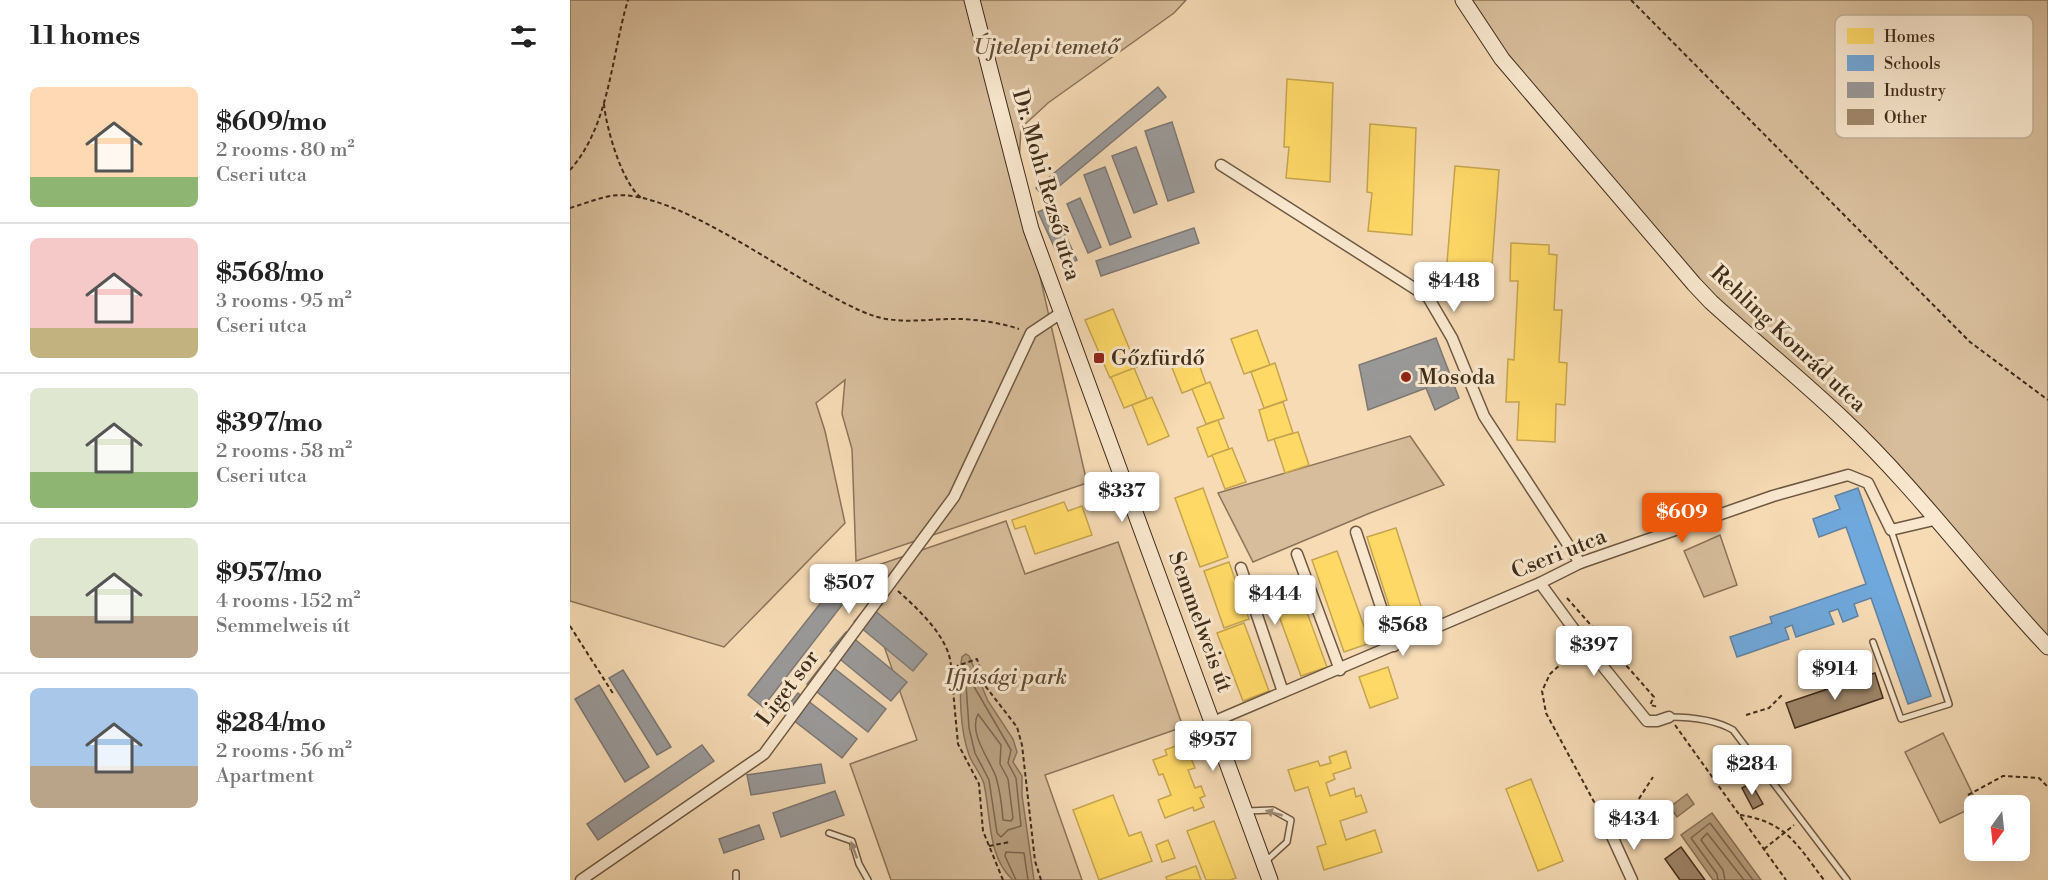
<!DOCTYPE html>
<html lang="en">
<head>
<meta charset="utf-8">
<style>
  body { margin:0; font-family:"Libre Bodoni",serif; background:#f6f6f6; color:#222; height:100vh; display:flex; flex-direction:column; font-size:22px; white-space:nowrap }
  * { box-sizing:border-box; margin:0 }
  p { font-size:20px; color:#767676 }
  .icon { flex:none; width:33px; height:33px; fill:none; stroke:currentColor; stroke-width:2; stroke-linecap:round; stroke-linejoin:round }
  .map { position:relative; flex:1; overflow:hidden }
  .panel { display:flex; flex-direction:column; background:#fff; width:570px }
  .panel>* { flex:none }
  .needle { width:39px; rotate:195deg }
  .buttons { position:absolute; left:1394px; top:795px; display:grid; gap:12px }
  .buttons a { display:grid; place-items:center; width:66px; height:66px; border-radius:9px; background:#fff; box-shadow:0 6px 24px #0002; font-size:30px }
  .price { position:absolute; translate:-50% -51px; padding:0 14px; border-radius:6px; background:#fff; color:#222; font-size:20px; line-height:39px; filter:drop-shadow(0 2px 3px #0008) }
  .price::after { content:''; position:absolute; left:50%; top:36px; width:18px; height:14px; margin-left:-9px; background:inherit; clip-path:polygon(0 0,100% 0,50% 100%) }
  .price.selected { background:#ea580c; color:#fff }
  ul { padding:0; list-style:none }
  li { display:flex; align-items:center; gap:18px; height:150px; padding:0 30px }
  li+li { border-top:2px solid #e0e0e0 }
  li span { display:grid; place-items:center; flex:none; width:168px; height:120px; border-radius:9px; color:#555 }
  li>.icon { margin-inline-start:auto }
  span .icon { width:72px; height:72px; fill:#fffc; stroke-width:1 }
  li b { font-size:26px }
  h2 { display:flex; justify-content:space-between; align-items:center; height:72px; padding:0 30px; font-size:26px }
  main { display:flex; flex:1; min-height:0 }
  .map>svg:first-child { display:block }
  .green { fill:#d7bd9b; stroke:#8c745a; stroke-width:1.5 }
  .water { fill:#b8a080; stroke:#887257; stroke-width:1.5 }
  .homes { fill:#ffd966; stroke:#c6a54f; stroke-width:1.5 }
  .schools { fill:#6fa8dc; stroke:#6183a2; stroke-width:1.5 }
  .industry { fill:#999; stroke:#7e7873; stroke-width:1.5 }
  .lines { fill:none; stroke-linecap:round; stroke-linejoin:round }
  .shore { stroke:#7c664d; stroke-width:1.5 }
  .building { fill:#9f876b; stroke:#402c1a; stroke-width:1.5 }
  .lane-casing { stroke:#6e5841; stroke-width:8 }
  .street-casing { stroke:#6e5841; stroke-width:13 }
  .secondary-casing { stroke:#402c1a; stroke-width:17 }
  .path { stroke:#402c1a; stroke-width:2; stroke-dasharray:4.5 3; stroke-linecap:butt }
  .lane { stroke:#f9e8cf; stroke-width:5 }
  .street { stroke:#f9e8cf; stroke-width:10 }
  .secondary { stroke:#f9e8cf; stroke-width:15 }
  .oneway { fill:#9c8a74 }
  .poi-dot { fill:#8f2418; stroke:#f9e8cf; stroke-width:2 }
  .labels { text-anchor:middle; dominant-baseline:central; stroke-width:6; stroke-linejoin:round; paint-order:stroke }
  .park-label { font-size:22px; font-style:italic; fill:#5e4934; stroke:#f9e8cf }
  .street-label { font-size:22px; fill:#402c1a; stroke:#f9e8cf }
  .poi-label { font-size:22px; fill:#402c1a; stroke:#f9e8cf; text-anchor:start }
  .key { fill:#f9e8cf; stroke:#c2b099; stroke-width:1.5 }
  .key-label { font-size:16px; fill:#402c1a }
</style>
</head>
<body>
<main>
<section class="panel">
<h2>11 homes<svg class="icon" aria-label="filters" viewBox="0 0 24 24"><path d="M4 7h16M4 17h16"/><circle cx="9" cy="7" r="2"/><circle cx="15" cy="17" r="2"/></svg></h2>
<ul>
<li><span style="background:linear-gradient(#ffd9b3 75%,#8fb573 0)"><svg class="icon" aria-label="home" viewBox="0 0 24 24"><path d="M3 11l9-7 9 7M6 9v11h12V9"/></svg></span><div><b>$609/mo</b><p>2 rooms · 80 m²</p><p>Cseri utca</p></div></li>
<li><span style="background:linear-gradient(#f6c9c9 75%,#c2b280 0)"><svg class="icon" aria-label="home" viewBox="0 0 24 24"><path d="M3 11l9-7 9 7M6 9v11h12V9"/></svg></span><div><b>$568/mo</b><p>3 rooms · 95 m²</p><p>Cseri utca</p></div></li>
<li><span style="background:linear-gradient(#dfe7d0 70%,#8fb573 0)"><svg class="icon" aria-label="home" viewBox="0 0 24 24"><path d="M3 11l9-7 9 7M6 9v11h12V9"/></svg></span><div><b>$397/mo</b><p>2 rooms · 58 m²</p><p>Cseri utca</p></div></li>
<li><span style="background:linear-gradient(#dfe7d0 65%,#b9a48a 0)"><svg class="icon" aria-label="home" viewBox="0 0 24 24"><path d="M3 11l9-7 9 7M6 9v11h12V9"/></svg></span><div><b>$957/mo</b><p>4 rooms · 152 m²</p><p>Semmelweis út</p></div></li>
<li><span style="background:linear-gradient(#a9c7e8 65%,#b9a48a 0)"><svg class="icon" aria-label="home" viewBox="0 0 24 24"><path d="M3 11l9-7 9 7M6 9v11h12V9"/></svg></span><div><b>$284/mo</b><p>2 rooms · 56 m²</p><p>Apartment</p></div></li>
</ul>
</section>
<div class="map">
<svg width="1478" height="880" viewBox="0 0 1478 880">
  <rect width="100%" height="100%" fill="#f6dbb5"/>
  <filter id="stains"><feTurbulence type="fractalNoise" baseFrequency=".00333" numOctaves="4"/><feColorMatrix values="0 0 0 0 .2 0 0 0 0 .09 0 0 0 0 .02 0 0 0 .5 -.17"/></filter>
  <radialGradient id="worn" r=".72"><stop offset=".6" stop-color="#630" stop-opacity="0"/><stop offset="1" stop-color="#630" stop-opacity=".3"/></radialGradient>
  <g class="green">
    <polygon points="0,0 616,0 604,13 478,103 451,128 448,180 517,483 286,561 282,449 272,414 275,380 246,403 255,431 275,523 154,647 0,601"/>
    <polygon points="893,0 1478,0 1478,647 1368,519 1141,302"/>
    <polygon points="840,436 874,485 800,513 683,562 648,493"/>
    <polygon points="436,521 455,574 548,542 613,727 475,775 512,880 321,880 280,764 347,740 288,572"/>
    <polygon points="1150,535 1167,585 1134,597 1114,551"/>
    <polygon points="1373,733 1408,805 1370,823 1335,752"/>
  </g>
  <g class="water">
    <path d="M396,654L399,656L418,701L443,739L447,752L443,762L452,776V795L464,880H443C417,857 421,815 414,784C411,774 403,765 399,755C389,727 390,693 391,663L392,657Z"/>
    <polygon points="1117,794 1124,804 1107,817 1100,807"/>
    <polygon points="1142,813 1191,880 1143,880 1111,835"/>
  </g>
  <g class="homes">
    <polygon points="717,79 763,83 760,182 716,178 719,147 714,147"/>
    <polygon points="800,124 846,128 842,235 798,231 802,193 797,192"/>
    <polygon points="885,166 929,170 921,279 876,275"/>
    <polygon points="941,243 979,245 979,254 987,255 984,310 992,310 989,362 997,363 995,405 986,404 985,442 947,440 949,402 936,402 938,359 944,360 948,281 940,281"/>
    <polygon points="543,309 567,367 540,378 515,320"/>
    <polygon points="687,330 700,365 674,374 661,339"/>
    <polygon points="626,356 636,384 612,393 601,365"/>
    <polygon points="705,363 717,400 694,408 681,372"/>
    <polygon points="564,368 577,399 554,408 541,377"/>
    <polygon points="640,382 654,418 636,424 622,389"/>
    <polygon points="582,397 599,436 578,445 562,405"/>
    <polygon points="713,402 723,433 698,441 689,410"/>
    <polygon points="648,420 659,449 638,457 627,428"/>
    <polygon points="728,432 739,465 715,473 704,439"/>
    <polygon points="662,448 676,482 655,489 642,455"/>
    <polygon points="633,488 658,557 630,567 605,498"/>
    <polygon points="494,502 498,511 512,506 522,535 465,554 455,526 445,529 442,520"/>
    <polygon points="826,528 857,625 828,634 797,537"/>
    <polygon points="767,551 800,643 774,652 742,560"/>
    <polygon points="659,562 679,619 654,628 634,571"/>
    <polygon points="724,577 757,667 731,676 698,586"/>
    <polygon points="674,623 699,691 673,701 647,633"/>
    <polygon points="818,667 828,698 800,708 789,677"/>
    <polygon points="611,744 615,755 619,753 625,768 618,770 625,788 631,786 635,796 630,798 634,807 624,811 623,807 595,818 588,800 601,795 593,774 589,775 583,760 597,755 595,750"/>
    <polygon points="776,751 781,768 763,774 765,779 756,783 760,796 784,788 786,797 791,795 797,812 770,821 776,840 805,830 812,852 754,870 747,847 756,844 738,787 725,791 718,770 748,761 750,766 761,763 759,757"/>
    <polygon points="961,779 993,861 968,871 936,789"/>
    <polygon points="543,795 559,836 571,832 582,861 529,880 503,810"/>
    <polygon points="644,821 666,878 660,880 636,880 617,831"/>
    <polygon points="598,840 605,858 592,862 586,845"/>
    <polygon points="626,866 631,880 597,880 596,877"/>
  </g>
  <polygon class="schools" points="1288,488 1361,696 1338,704 1301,598 1284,604 1288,616 1273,622 1268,609 1259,612 1264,624 1226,637 1222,625 1215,628 1219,639 1167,657 1160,637 1202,623 1200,617 1296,584 1276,527 1249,537 1243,519 1270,509 1265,496"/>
  <g class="industry">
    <polygon points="588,87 596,97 475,198 466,188"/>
    <polygon points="602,122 624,192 598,201 575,131"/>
    <polygon points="566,147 587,204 564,213 542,156"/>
    <polygon points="535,167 561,237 540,245 514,175"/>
    <polygon points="510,198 531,247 518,253 497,204"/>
    <polygon points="482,206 507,260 493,266 468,212"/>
    <polygon points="624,228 629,243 531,276 526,261"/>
    <polygon points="866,338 889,398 865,410 856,388 798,410 789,365"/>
    <polygon points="272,576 286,587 193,707 178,695"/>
    <polygon points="298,605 357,654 343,671 284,622"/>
    <polygon points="276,632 337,682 321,701 260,651"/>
    <polygon points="255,661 316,709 298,732 237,684"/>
    <polygon points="53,670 101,747 87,755 39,678"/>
    <polygon points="29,685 79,767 55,782 5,699"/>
    <polygon points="228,693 287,739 272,758 213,712"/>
    <polygon points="132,745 144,761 28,840 17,824"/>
    <polygon points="251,764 255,783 181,795 177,775"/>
    <polygon points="265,791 274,815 211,837 203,813"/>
    <polygon points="189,825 194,839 154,853 149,839"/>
  </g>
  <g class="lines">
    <g class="shore">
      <polygon points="399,678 441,750 438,763 446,778 451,826 438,830 431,837 427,833 419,780 405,753 399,728 396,684"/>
      <path d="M408,714L431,745L430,764L438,779L443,818L441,821L433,820C432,806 430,791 426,777C420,760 398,733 408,714Z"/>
      <polyline points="446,880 435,856 436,852 454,853 458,880"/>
      <polyline points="1148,880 1147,874 1121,838 1140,823 1183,880"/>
      <polyline points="1155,880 1153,870 1131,840 1137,833 1174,880"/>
    </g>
  </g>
  <g class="building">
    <polygon points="1305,673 1313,698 1225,728 1216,703"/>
    <polygon points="1181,783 1193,804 1183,809 1172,788"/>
    <polygon points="1111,847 1135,880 1110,880 1095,859"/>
  </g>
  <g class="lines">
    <defs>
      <g id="lane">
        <polyline points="1303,642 1331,719 1379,704 1321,530"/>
        <path d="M1099,717C1121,717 1144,719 1163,730L1277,880"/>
        <polyline points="677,811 703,810 721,820 717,842 695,862"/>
        <polyline points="259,833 282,841 289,864 298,880"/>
        <polyline points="166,873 166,880"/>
      </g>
      <g id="street">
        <polyline points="651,165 858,297 882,338 914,416 1010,563"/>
        <polyline points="786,532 824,646"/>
        <polyline points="727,554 770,670"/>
        <polyline points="671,568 713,692"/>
        <polyline points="970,583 1014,643 1077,721 1087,721 1099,717"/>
        <polyline points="643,722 970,583 1010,563 1203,496 1278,475 1298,483 1321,530 1368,519"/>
        <polyline points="1041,834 1062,880"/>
        <polyline points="11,880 194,754 384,497 461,333 491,313"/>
      </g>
      <g id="secondary">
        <polyline points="402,0 461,229 700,880"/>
        <path d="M893,0L932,59L1124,284L1141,302C1185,342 1231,379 1274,420C1348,490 1408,573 1478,647"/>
      </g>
    </defs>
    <use href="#lane" class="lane-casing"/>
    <use href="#street" class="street-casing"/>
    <use href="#secondary" class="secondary-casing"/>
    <g class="path">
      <polyline points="1061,0 1400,342 1478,400"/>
      <path d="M34,104C36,128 53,187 73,199"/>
      <path d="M0,170C40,125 41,56 58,0"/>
      <path d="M0,208C13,204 26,199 40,196C108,185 236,293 304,316C333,325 362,318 391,319C411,320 431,323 449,329"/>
      <path d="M328,591C348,609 381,639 381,668"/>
      <polyline points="997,598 1084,697 1080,705 1089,707"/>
      <polyline points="0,626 44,695"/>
      <polyline points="1005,651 980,674 972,691 976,713 1036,824"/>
      <polyline points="1244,651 1257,682"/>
      <polyline points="1176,715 1199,708 1212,695"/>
      <polyline points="1105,725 1216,880"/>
      <polyline points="1398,795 1433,776 1469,778 1478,787"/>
      <path d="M1170,815C1217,822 1227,845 1254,880"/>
      <polyline points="1053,832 1054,822 1083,777"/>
      <polyline points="419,846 440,842"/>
      <polyline points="1194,849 1224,825"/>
      <polyline points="433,880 413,831 409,784 388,744 381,668 407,659 416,687 447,727 452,745 465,861 471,880"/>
    </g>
    <use href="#lane" class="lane"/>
    <use href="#street" class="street"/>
    <use href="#secondary" class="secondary"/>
  </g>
  <defs><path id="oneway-solid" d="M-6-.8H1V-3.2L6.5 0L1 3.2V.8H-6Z" transform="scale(1.5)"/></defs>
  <g class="oneway">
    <use href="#oneway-solid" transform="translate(704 813) rotate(-164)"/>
    <use href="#oneway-solid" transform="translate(284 850) rotate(-110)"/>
  </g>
  <g class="poi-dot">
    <rect x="523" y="352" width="12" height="12" rx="3"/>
    <circle cx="836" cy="377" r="6"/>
  </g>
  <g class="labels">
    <g class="park-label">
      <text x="476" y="47">Újtelepi temető</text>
      <text x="436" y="677">Ifjúsági park</text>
    </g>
    <g class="street-label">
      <text transform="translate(476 185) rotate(74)">Dr. Mohi Rezső utca</text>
      <text transform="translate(1218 339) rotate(43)">Rehling Konrád utca</text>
      <text transform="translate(989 554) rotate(-22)">Cseri utca</text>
      <text transform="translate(630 622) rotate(70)">Semmelweis út</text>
      <text transform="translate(218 688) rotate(-53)">Liget sor</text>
    </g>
    <g class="poi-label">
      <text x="541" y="358">Gőzfürdő</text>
      <text x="848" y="377">Mosoda</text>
    </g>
  </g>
  <rect x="1265" y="15" width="198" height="123" rx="9" class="key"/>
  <rect x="1277" y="28" width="27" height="16" fill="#ffd966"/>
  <rect x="1277" y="55" width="27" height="16" fill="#6fa8dc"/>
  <rect x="1277" y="82" width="27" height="16" fill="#999"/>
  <rect x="1277" y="109" width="27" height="16" fill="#9f876b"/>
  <g class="key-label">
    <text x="1314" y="42">Homes</text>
    <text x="1314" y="69">Schools</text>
    <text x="1314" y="96">Industry</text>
    <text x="1314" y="123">Other</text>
  </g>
  <rect width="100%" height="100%" filter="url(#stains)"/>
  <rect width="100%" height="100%" fill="url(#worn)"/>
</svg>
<div class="buttons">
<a><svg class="needle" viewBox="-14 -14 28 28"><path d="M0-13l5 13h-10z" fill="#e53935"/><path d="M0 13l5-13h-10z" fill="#767676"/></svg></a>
</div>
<b class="price" style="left:884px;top:313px">$448</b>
<b class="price" style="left:552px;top:523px">$337</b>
<b class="price selected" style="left:1112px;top:544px">$609</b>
<b class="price" style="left:279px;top:615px">$507</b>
<b class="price" style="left:705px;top:626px">$444</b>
<b class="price" style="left:833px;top:657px">$568</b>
<b class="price" style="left:1024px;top:677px">$397</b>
<b class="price" style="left:1265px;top:701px">$914</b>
<b class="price" style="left:643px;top:772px">$957</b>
<b class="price" style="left:1182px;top:796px">$284</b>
<b class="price" style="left:1064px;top:851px">$434</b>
</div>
</main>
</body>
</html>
